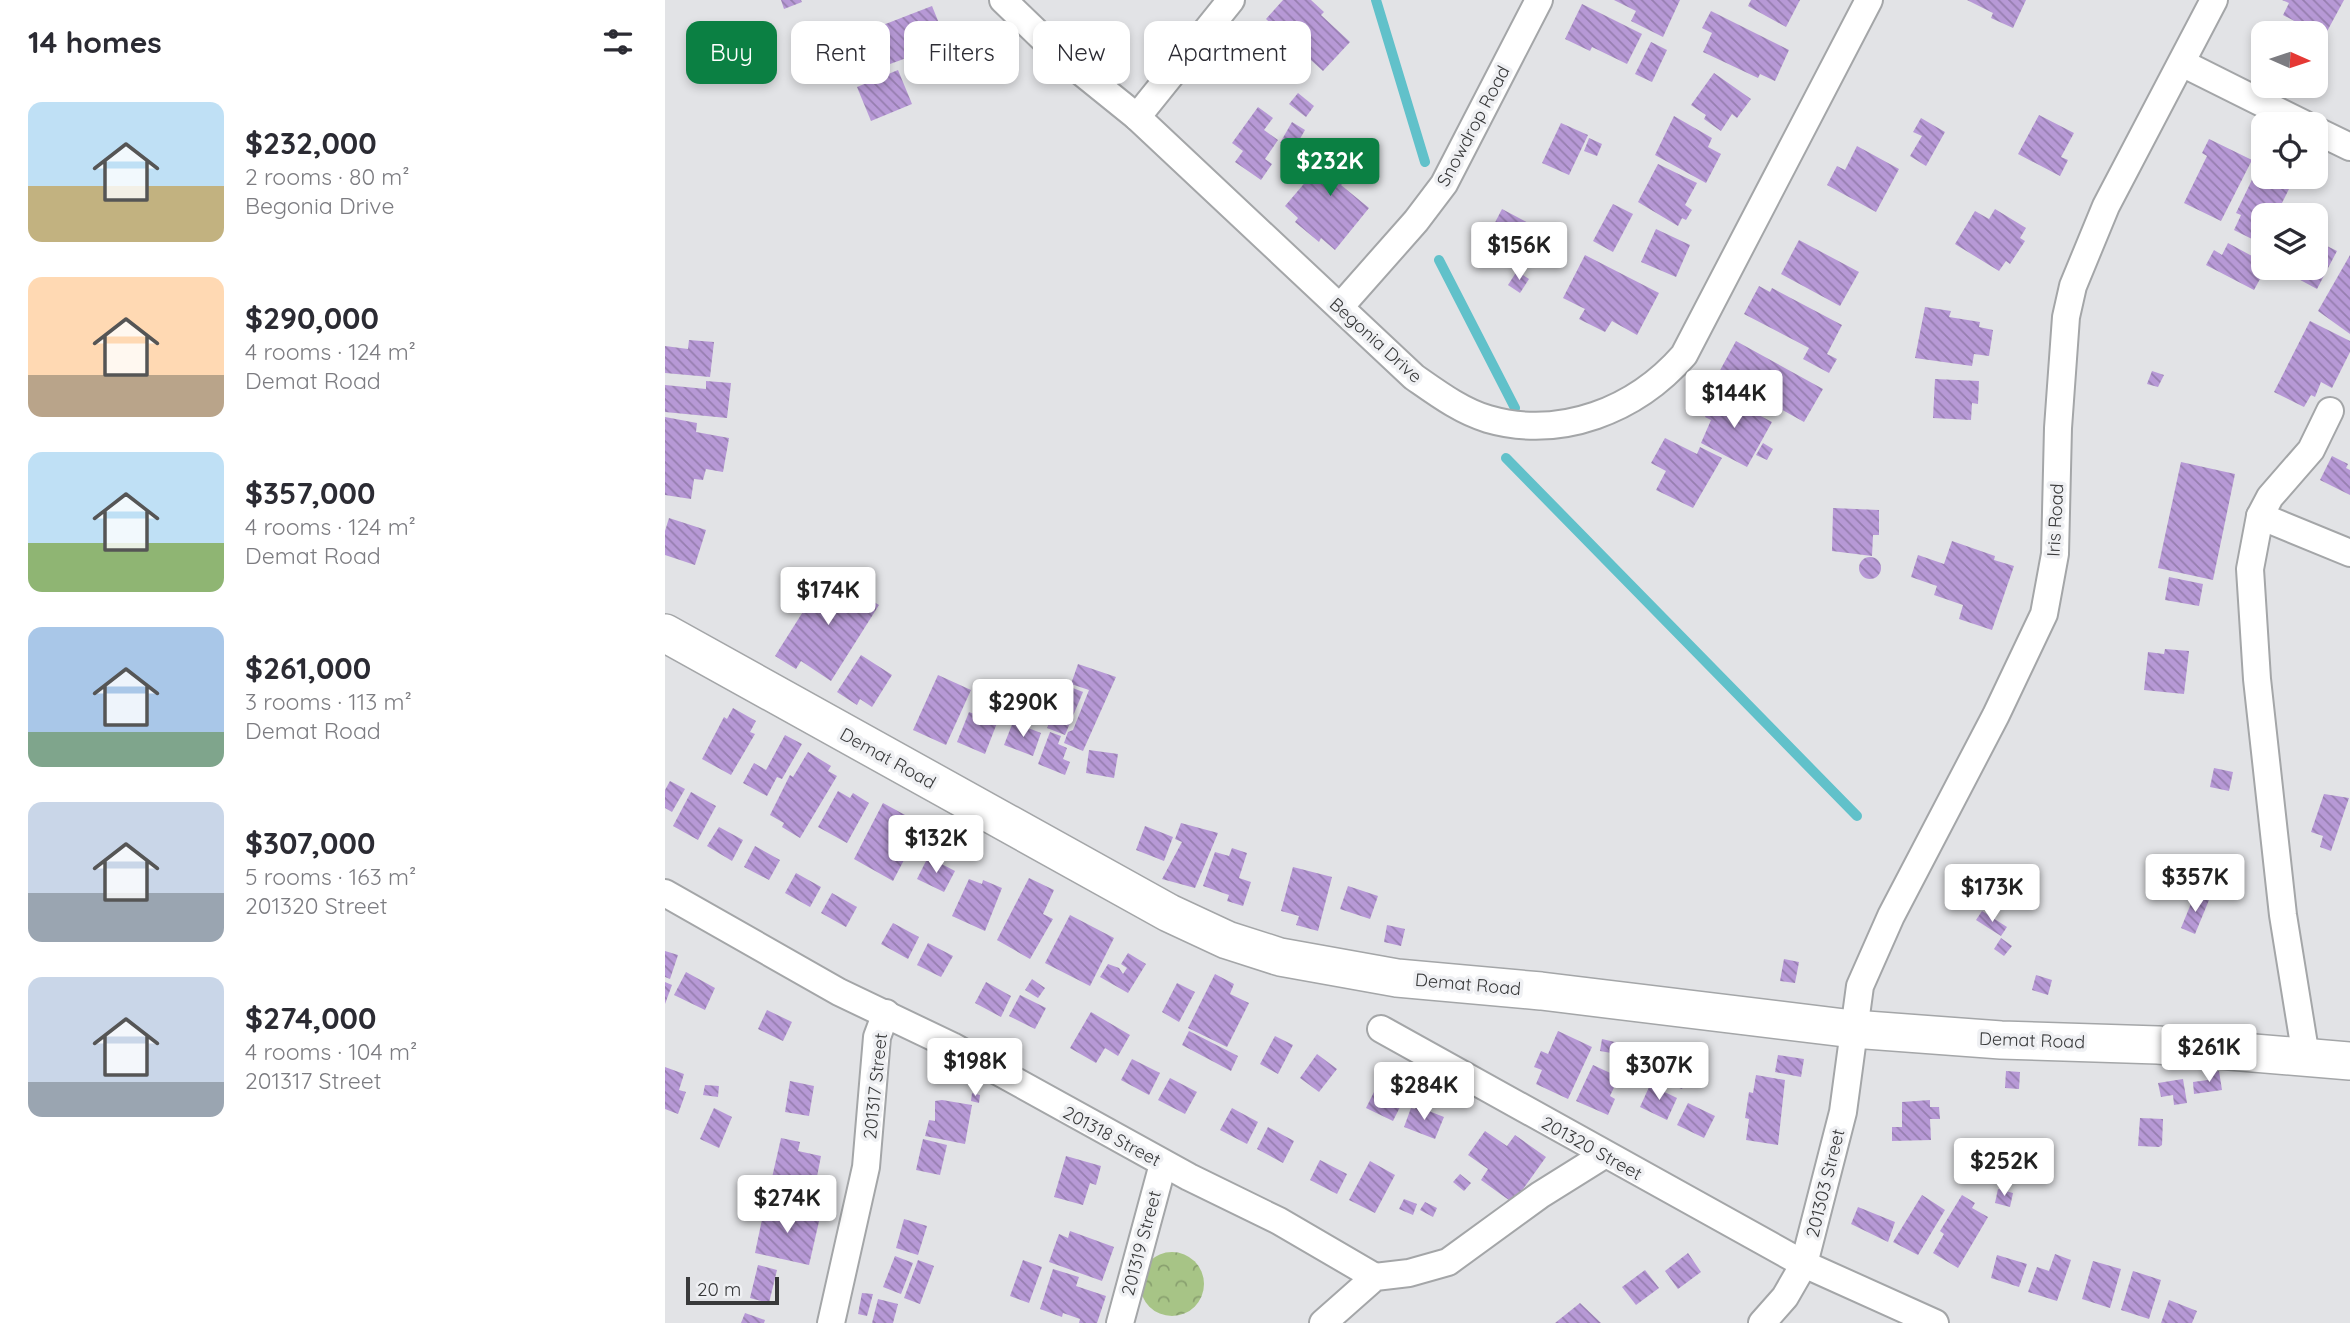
<!DOCTYPE html>
<html lang="en">
<head>
<meta charset="utf-8">
<style>
  body { margin:0; font-family:Quicksand,sans-serif; background:#f7f7f7; color:#2b2b33; height:100vh; display:flex; flex-direction:column; font-size:26px; white-space:nowrap }
  * { box-sizing:border-box; margin:0 }
  p { font-size:23px; color:#7c7c81 }
  .icon { flex:none; width:38px; height:38px; fill:none; stroke:currentColor; stroke-width:2; stroke-linecap:round; stroke-linejoin:round }
  .map { position:relative; flex:1; overflow:hidden }
  .side { display:flex; flex-direction:column; background:#fff; width:665px }
  .side>* { flex:none }
  .top-card { position:absolute; left:21px; top:21px; width:665px; height:63px; display:flex; gap:14px }
  .needle { width:46px; rotate:93deg }
  .fabs { position:absolute; left:1586px; top:21px; display:grid; gap:14px }
  .fabs a { display:grid; place-items:center; width:77px; height:77px; border-radius:14px; background:#fff; box-shadow:0 4px 10px #0003; font-size:35px }
  .scale { position:absolute; left:21px; bottom:18px; width:93px; box-sizing:border-box; padding-left:7px; border:4px solid #38393a; border-top:0; font-size:19px; line-height:24px; white-space:nowrap; color:#38393a; -webkit-text-stroke:5px #eff0f3; paint-order:stroke }
  .price { position:absolute; translate:-50% -60px; padding:0 16px; border-radius:7px; background:#fff; color:#222; font-size:23px; line-height:46px; filter:drop-shadow(0 2px 4px #0008) }
  .price::after { content:''; position:absolute; left:50%; top:42px; width:21px; height:16px; margin-left:-10px; background:inherit; clip-path:polygon(0 0,100% 0,50% 100%) }
  .price.on { background:#0b8043; color:#fff }
  ul { padding:0; list-style:none }
  li { display:flex; align-items:center; gap:21px; height:175px; padding:0 28px }
  li span { display:grid; place-items:center; flex:none; width:196px; height:140px; border-radius:14px; color:#555 }
  li>.icon { margin-inline-start:auto }
  span .icon { width:84px; height:84px; fill:#fffc; stroke-width:1 }
  li b { font-size:30px }
  h2 { display:flex; justify-content:space-between; align-items:center; height:84px; padding:0 28px; font-size:30px }
  .tag { padding:0 24px; border-radius:14px; background:#fff; box-shadow:0 4px 10px #0003; font-size:24px; line-height:63px }
  .tag.on { background:#0b8043; color:#fff }
  main { display:flex; flex:1; min-height:0 }
  .map>svg:first-child { display:block }
  .park { fill:url(#park-crowns) }
  .lines { fill:none; stroke-linecap:round; stroke-linejoin:round }
  .stream { stroke:#61c1ca; stroke-width:10 }
  .building { fill:url(#building-back-hatch) }
  .street-casing { stroke:#a4a6a8; stroke-width:30 }
  .secondary-casing { stroke:#a4a6a8; stroke-width:40 }
  .street { stroke:#fff; stroke-width:26 }
  .secondary { stroke:#fff; stroke-width:37 }
  .labels { text-anchor:middle; dominant-baseline:central; stroke-width:7; stroke-linejoin:round; paint-order:stroke }
  .street-label { font-size:18px; fill:#38393a; stroke:#eff0f3 }
</style>
</head>
<body>
<main>
<section class="side">
<h2>14 homes<svg class="icon" aria-label="filters" viewBox="0 0 24 24"><path d="M4 7h16M4 17h16"/><circle cx="9" cy="7" r="2"/><circle cx="15" cy="17" r="2"/></svg></h2>
<ul>
<li><span style="background:linear-gradient(#bfe0f5 60%,#c2b280 0)"><svg class="icon" aria-label="home" viewBox="0 0 24 24"><path d="M3 11l9-7 9 7M6 9v11h12V9"/></svg></span><div><b>$232,000</b><p>2 rooms · 80 m²</p><p>Begonia Drive</p></div></li>
<li><span style="background:linear-gradient(#ffd9b3 70%,#b9a48a 0)"><svg class="icon" aria-label="home" viewBox="0 0 24 24"><path d="M3 11l9-7 9 7M6 9v11h12V9"/></svg></span><div><b>$290,000</b><p>4 rooms · 124 m²</p><p>Demat Road</p></div></li>
<li><span style="background:linear-gradient(#bfe0f5 65%,#8fb573 0)"><svg class="icon" aria-label="home" viewBox="0 0 24 24"><path d="M3 11l9-7 9 7M6 9v11h12V9"/></svg></span><div><b>$357,000</b><p>4 rooms · 124 m²</p><p>Demat Road</p></div></li>
<li><span style="background:linear-gradient(#a9c7e8 75%,#7fa58c 0)"><svg class="icon" aria-label="home" viewBox="0 0 24 24"><path d="M3 11l9-7 9 7M6 9v11h12V9"/></svg></span><div><b>$261,000</b><p>3 rooms · 113 m²</p><p>Demat Road</p></div></li>
<li><span style="background:linear-gradient(#c9d6e8 65%,#9aa5b1 0)"><svg class="icon" aria-label="home" viewBox="0 0 24 24"><path d="M3 11l9-7 9 7M6 9v11h12V9"/></svg></span><div><b>$307,000</b><p>5 rooms · 163 m²</p><p>201320 Street</p></div></li>
<li><span style="background:linear-gradient(#c9d6e8 75%,#9aa5b1 0)"><svg class="icon" aria-label="home" viewBox="0 0 24 24"><path d="M3 11l9-7 9 7M6 9v11h12V9"/></svg></span><div><b>$274,000</b><p>4 rooms · 104 m²</p><p>201317 Street</p></div></li>
</ul>
</section>
<div class="map">
<svg width="1685" height="1323" viewBox="0 0 1685 1323">
  <defs>
    <pattern id="park-crowns" width="20" height="18" patternUnits="userSpaceOnUse" patternTransform="scale(1.75)"><rect width="20" height="18" fill="#a7c486"/><path d="M2 6a3 3 0 1 1 6 0M12 15a3 3 0 1 1 6 0" fill="none" stroke="#89a06f"/></pattern>
    <pattern id="building-back-hatch" width="6" height="6" patternUnits="userSpaceOnUse" patternTransform="scale(1.75)"><rect width="6" height="6" fill="#b799d6"/><path d="M-1 5l2 2M0 0l6 6M5-1l2 2" fill="none" stroke="#967eaf"/></pattern>
  </defs>
  <rect width="100%" height="100%" fill="#e2e3e6"/>
  <circle class="park" cx="507" cy="1284" r="32"/>
  <g class="lines">
    <g class="stream">
      <polyline points="711,0 760,162"/>
      <polyline points="774,260 850,408"/>
      <polyline points="841,458 1192,816"/>
    </g>
  </g>
  <g class="building">
    <polygon points="116,0 136,0 137,2 119,9"/>
    <polygon points="618,0 646,0 659,12 656,15 685,42 658,71 601,19"/>
    <polygon points="949,0 1015,0 998,37 966,21 971,11"/>
    <polygon points="1086,0 1135,0 1121,27 1083,6"/>
    <polygon points="1302,0 1361,0 1348,28 1326,18 1328,13"/>
    <polygon points="1617,0 1679,0 1659,37 1618,15 1624,3"/>
    <polygon points="917,4 977,34 962,64 927,47 925,51 900,39"/>
    <polygon points="267,6 280,38 256,47 258,52 214,68 213,64 188,74 177,47 208,35 205,30"/>
    <polygon points="1046,11 1124,50 1110,81 1095,74 1093,78 1038,52 1047,33 1037,28"/>
    <polygon points="986,42 1002,50 987,82 970,74"/>
    <polygon points="233,70 247,104 206,121 192,87"/>
    <polygon points="1049,73 1086,99 1072,118 1067,114 1056,131 1039,119 1041,115 1026,105"/>
    <polygon points="633,93 649,106 641,117 624,104"/>
    <polygon points="593,107 608,118 599,130 613,140 600,159 607,164 596,180 570,162 578,151 567,143"/>
    <polygon points="1374,115 1409,133 1396,157 1403,160 1395,176 1353,154"/>
    <polygon points="1009,116 1047,138 1043,147 1056,154 1041,183 990,155"/>
    <polygon points="1256,118 1280,132 1261,166 1245,156 1257,136 1248,132"/>
    <polygon points="627,122 640,130 628,151 615,143"/>
    <polygon points="896,123 923,135 904,175 877,163"/>
    <polygon points="678,138 700,157 676,185 704,208 670,250 656,238 654,242 630,222 633,218 620,206"/>
    <polygon points="924,138 937,144 932,156 919,151"/>
    <polygon points="1544,139 1587,160 1556,221 1519,203 1542,156 1537,153"/>
    <polygon points="1192,146 1234,169 1211,212 1162,185 1172,166 1180,170"/>
    <polygon points="1596,161 1598,177 1630,177 1611,215 1598,215 1598,228 1591,241 1569,230 1576,215 1571,213"/>
    <polygon points="993,164 1032,183 1020,205 1027,210 1021,220 1017,218 1013,226 973,202"/>
    <polygon points="948,204 968,214 948,252 928,241"/>
    <polygon points="837,209 886,235 870,264 822,238"/>
    <polygon points="1330,209 1361,228 1355,238 1360,241 1345,264 1341,261 1334,271 1290,244 1310,211 1324,219"/>
    <polygon points="991,229 1025,245 1011,277 976,262"/>
    <polygon points="1134,240 1194,272 1175,306 1116,274"/>
    <polygon points="1650,240 1672,251 1652,289 1613,268 1650,268"/>
    <polygon points="1563,243 1598,262 1598,268 1601,268 1589,290 1541,265 1549,250 1557,255"/>
    <polygon points="920,255 994,293 972,335 947,321 940,332 914,319 920,309 898,298"/>
    <polygon points="1685,255 1685,334 1653,311"/>
    <polygon points="852,271 864,279 855,293 843,285"/>
    <polygon points="1094,286 1105,292 1107,288 1177,325 1162,354 1172,359 1164,373 1138,359 1144,348 1079,314"/>
    <polygon points="1260,307 1286,311 1284,317 1315,322 1314,327 1328,330 1324,356 1309,354 1307,366 1250,358"/>
    <polygon points="1645,321 1685,341 1685,352 1667,388 1656,382 1650,397 1646,395 1639,407 1609,392"/>
    <polygon points="24,340 49,342 45,377 0,373 0,346 23,349"/>
    <polygon points="1071,341 1158,389 1139,422 1053,374"/>
    <polygon points="1487,371 1499,375 1493,387 1482,384"/>
    <polygon points="1270,379 1314,381 1313,404 1307,403 1306,420 1268,418"/>
    <polygon points="41,381 66,383 62,418 0,412 0,385 41,389"/>
    <polygon points="1052,393 1107,422 1082,467 1036,443 1046,420 1040,417"/>
    <polygon points="0,417 32,423 31,432 64,438 58,472 41,469 38,480 29,479 26,499 0,495"/>
    <polygon points="1000,438 1032,454 1035,447 1057,458 1028,508 991,490 1001,471 986,463"/>
    <polygon points="1098,443 1108,449 1102,460 1091,455"/>
    <polygon points="1667,456 1683,464 1681,468 1685,470 1685,495 1655,480"/>
    <polygon points="1516,462 1570,474 1548,580 1493,568"/>
    <polygon points="1168,508 1214,510 1214,535 1208,535 1207,556 1167,551"/>
    <polygon points="4,518 41,530 30,565 0,555 0,531"/>
    <polygon points="1287,541 1330,556 1329,560 1349,566 1327,630 1294,619 1298,605 1269,595 1272,586 1246,577 1253,555 1279,564"/>
    <circle cx="1205" cy="568" r="11"/>
    <polygon points="165,569 183,580 180,584 214,605 166,681 136,661 131,669 110,656"/>
    <polygon points="1504,577 1538,584 1534,606 1500,600"/>
    <polygon points="1500,649 1524,651 1519,694 1479,690 1483,652 1499,654"/>
    <polygon points="196,655 227,675 207,707 195,699 192,705 172,692"/>
    <polygon points="413,664 451,677 418,751 399,743 403,732 408,730 424,690 406,684"/>
    <polygon points="273,675 306,690 281,745 248,730"/>
    <polygon points="400,685 418,692 400,735 382,728"/>
    <polygon points="68,708 91,721 85,732 90,734 66,775 37,759 59,717 62,719"/>
    <polygon points="304,712 332,723 320,754 292,742"/>
    <polygon points="348,722 376,733 368,756 339,745"/>
    <polygon points="385,732 396,736 393,744 402,748 398,759 405,762 400,775 373,764"/>
    <polygon points="120,735 137,744 117,779 112,777 102,796 78,783 89,763 101,770"/>
    <polygon points="424,750 453,754 449,778 421,773"/>
    <polygon points="143,752 166,766 163,771 172,776 135,838 117,827 119,823 105,815 125,775 128,777"/>
    <polygon points="1549,768 1568,772 1564,791 1545,787"/>
    <polygon points="5,781 20,789 7,812 0,808 0,790"/>
    <polygon points="173,791 185,798 188,793 204,803 182,843 153,827"/>
    <polygon points="26,792 51,806 33,840 8,826"/>
    <polygon points="1659,794 1684,798 1666,851 1655,847 1658,836 1646,832"/>
    <polygon points="218,803 253,822 235,858 239,860 228,881 189,859"/>
    <polygon points="516,823 553,833 530,888 497,879 517,842 510,839"/>
    <polygon points="480,826 508,837 499,861 471,850"/>
    <polygon points="54,827 78,840 67,861 42,846"/>
    <polygon points="90,846 115,860 104,880 79,867"/>
    <polygon points="567,848 582,853 574,878 586,882 578,906 562,901 564,895 538,886 550,852 564,856"/>
    <polygon points="263,857 290,871 279,892 252,879"/>
    <polygon points="628,867 667,877 653,931 631,925 634,916 616,911"/>
    <polygon points="131,873 156,887 145,907 120,893"/>
    <polygon points="364,878 389,890 378,914 388,919 365,959 332,940"/>
    <polygon points="304,879 317,884 318,880 337,888 320,931 287,916"/>
    <polygon points="683,886 713,896 705,919 675,909"/>
    <polygon points="167,893 192,907 181,927 156,913"/>
    <polygon points="1530,894 1544,900 1530,934 1516,928"/>
    <polygon points="1317,911 1342,927 1336,936 1311,920"/>
    <polygon points="405,915 449,938 425,986 380,963"/>
    <polygon points="228,923 254,937 243,959 216,944"/>
    <polygon points="722,925 740,929 736,946 719,942"/>
    <polygon points="1336,938 1347,946 1339,956 1329,949"/>
    <polygon points="263,943 288,956 276,977 252,965"/>
    <polygon points="0,951 13,955 5,979 0,977"/>
    <polygon points="463,953 481,964 463,993 435,977 443,964 454,968 458,974 462,968 456,964"/>
    <polygon points="1119,959 1134,962 1130,983 1115,981"/>
    <polygon points="21,972 50,988 40,1010 9,995"/>
    <polygon points="550,974 569,984 565,994 584,1003 562,1047 523,1028"/>
    <polygon points="1371,975 1387,980 1383,995 1367,990"/>
    <polygon points="367,979 380,988 373,998 360,990"/>
    <polygon points="0,982 7,985 0,1004"/>
    <polygon points="321,982 346,996 336,1017 310,1003"/>
    <polygon points="512,983 530,992 514,1022 497,1012"/>
    <polygon points="355,995 381,1008 370,1029 344,1016"/>
    <polygon points="102,1010 127,1022 118,1041 93,1029"/>
    <polygon points="426,1012 465,1035 453,1056 440,1048 431,1063 405,1048"/>
    <polygon points="524,1031 573,1056 566,1071 517,1045"/>
    <polygon points="893,1031 927,1047 903,1099 871,1084 877,1070 869,1067 876,1051 883,1054"/>
    <polygon points="610,1036 628,1045 613,1074 595,1064"/>
    <polygon points="937,1039 954,1043 952,1054 935,1051"/>
    <polygon points="652,1054 672,1069 654,1092 635,1078"/>
    <polygon points="1113,1055 1139,1059 1136,1077 1110,1072"/>
    <polygon points="467,1059 495,1073 484,1095 456,1080"/>
    <polygon points="1011,1063 1026,1070 1017,1089 1002,1083"/>
    <polygon points="928,1065 954,1077 945,1096 950,1099 943,1115 911,1101"/>
    <polygon points="0,1067 19,1074 14,1090 21,1092 13,1114 0,1109"/>
    <polygon points="1341,1071 1355,1072 1354,1089 1340,1088"/>
    <polygon points="1554,1071 1557,1090 1529,1094 1528,1082 1543,1080 1542,1073"/>
    <polygon points="1091,1075 1120,1080 1113,1145 1081,1140 1084,1119 1080,1118 1084,1092 1088,1093"/>
    <polygon points="505,1078 532,1092 520,1114 493,1100"/>
    <polygon points="1518,1079 1522,1103 1509,1105 1508,1095 1496,1097 1493,1083"/>
    <polygon points="125,1081 149,1086 144,1116 120,1112"/>
    <polygon points="40,1085 54,1086 53,1097 38,1095"/>
    <polygon points="985,1085 1012,1098 1002,1120 975,1107"/>
    <polygon points="712,1086 739,1099 728,1121 701,1108"/>
    <polygon points="307,1093 315,1095 314,1103 306,1101"/>
    <polygon points="277,1100 307,1105 300,1144 260,1136 264,1120 270,1121 270,1101"/>
    <polygon points="1265,1100 1265,1107 1274,1107 1275,1119 1265,1119 1266,1140 1227,1141 1227,1127 1237,1127 1237,1102"/>
    <polygon points="1023,1103 1050,1116 1039,1138 1012,1125"/>
    <polygon points="751,1106 779,1117 770,1139 739,1127 746,1108 750,1109"/>
    <polygon points="49,1108 67,1117 54,1148 35,1139"/>
    <polygon points="567,1108 593,1122 582,1144 555,1130"/>
    <polygon points="1475,1118 1498,1119 1497,1145 1494,1147 1473,1146"/>
    <polygon points="603,1127 629,1141 618,1163 592,1149"/>
    <polygon points="820,1131 842,1146 850,1135 881,1157 848,1203 816,1180 823,1169 803,1155"/>
    <polygon points="116,1138 135,1142 133,1151 156,1156 149,1192 106,1182"/>
    <polygon points="258,1139 282,1145 275,1175 251,1170"/>
    <polygon points="401,1156 436,1166 431,1185 425,1183 418,1205 389,1197"/>
    <polygon points="655,1160 682,1174 672,1194 645,1180"/>
    <polygon points="705,1161 730,1175 710,1213 684,1200"/>
    <polygon points="795,1174 806,1183 799,1191 788,1182"/>
    <polygon points="1333,1189 1348,1193 1345,1207 1330,1203"/>
    <polygon points="1257,1195 1280,1210 1253,1255 1228,1242"/>
    <polygon points="1297,1195 1310,1203 1307,1208 1323,1217 1293,1268 1268,1253 1279,1234 1275,1231"/>
    <polygon points="739,1199 752,1204 748,1215 734,1209"/>
    <polygon points="760,1202 772,1208 768,1217 755,1210"/>
    <polygon points="100,1205 155,1217 144,1265 90,1253"/>
    <polygon points="1193,1207 1230,1222 1223,1242 1186,1224"/>
    <polygon points="239,1219 262,1226 253,1255 231,1248"/>
    <polygon points="405,1231 449,1247 437,1281 384,1262 394,1234 403,1238"/>
    <polygon points="1023,1253 1036,1272 1013,1289 1000,1271"/>
    <polygon points="1390,1254 1406,1260 1392,1301 1363,1292 1372,1267 1384,1271"/>
    <polygon points="1332,1255 1362,1264 1354,1287 1326,1278"/>
    <polygon points="230,1256 248,1263 236,1294 218,1287"/>
    <polygon points="253,1260 269,1266 255,1304 239,1298"/>
    <polygon points="358,1260 377,1267 364,1303 345,1296"/>
    <polygon points="1428,1261 1456,1269 1445,1308 1417,1299"/>
    <polygon points="93,1265 112,1270 104,1303 85,1298"/>
    <polygon points="388,1269 414,1277 411,1286 441,1296 432,1323 414,1323 415,1319 398,1313 397,1317 375,1309"/>
    <polygon points="980,1270 994,1288 971,1305 957,1287"/>
    <polygon points="1468,1271 1496,1280 1484,1319 1456,1310"/>
    <polygon points="197,1293 208,1294 202,1316 193,1314"/>
    <polygon points="213,1299 233,1304 228,1323 207,1323"/>
    <polygon points="1504,1300 1532,1311 1527,1323 1496,1323"/>
    <polygon points="915,1303 936,1323 890,1323"/>
    <polygon points="80,1313 100,1320 99,1323 76,1323"/>
  </g>
  <g class="lines">
    <defs>
      <g id="street">
        <path d="M338,0L394,54L472,117L749,377C772,393 796,411 823,419C896,440 971,410 1019,355L1204,0"/>
        <polyline points="1517,63 1639,124"/>
        <polyline points="472,117 566,0"/>
        <polyline points="1650,130 1685,147"/>
        <polyline points="675,307 751,221 779,184 874,0"/>
        <polyline points="1595,516 1685,553"/>
        <polyline points="0,893 174,992 287,1046 524,1177 614,1221 710,1277"/>
        <polyline points="716,1029 1139,1264 1270,1323"/>
        <polyline points="1641,1057 1618,915 1592,679 1585,569 1595,516 1605,497 1646,450 1665,411"/>
        <polyline points="166,1323 201,1167 212,1037 221,1013"/>
        <polyline points="455,1323 498,1164"/>
        <polyline points="658,1323 710,1277 744,1273 783,1262 875,1195 939,1155"/>
        <polyline points="1097,1323 1120,1297 1139,1264 1178,1112 1195,986 1226,916 1331,715 1379,614 1390,554 1393,428 1401,317 1408,286 1441,206 1549,0"/>
      </g>
      <polyline id="secondary" points="0,633 504,913 562,940 615,957 732,978 876,991 1188,1029 1336,1040 1493,1045 1685,1061"/>
    </defs>
    <use href="#street" class="street-casing"/>
    <use href="#secondary" class="secondary-casing"/>
    <use href="#street" class="street"/>
    <use href="#secondary" class="secondary"/>
  </g>
  <g class="labels">
    <g class="street-label">
      <text transform="translate(808 126) rotate(-62)">Snowdrop Road</text>
      <text transform="translate(711 340) rotate(42)">Begonia Drive</text>
      <text transform="translate(1390 520) rotate(-87)">Iris Road</text>
      <text transform="translate(223 758) rotate(29)">Demat Road</text>
      <text transform="translate(803 984) rotate(5)">Demat Road</text>
      <text transform="translate(1367 1040) rotate(2)">Demat Road</text>
      <text transform="translate(210 1086) rotate(-84)">201317 Street</text>
      <text transform="translate(447 1136) rotate(28)">201318 Street</text>
      <text transform="translate(927 1148) rotate(29)">201320 Street</text>
      <text transform="translate(1160 1183) rotate(-76)">201303 Street</text>
      <text transform="translate(476 1243) rotate(-75)">201319 Street</text>
    </g>
  </g>
</svg>
<div class="fabs">
<a><svg class="needle" viewBox="-14 -14 28 28"><path d="M0-13l5 13h-10z" fill="#e53935"/><path d="M0 13l5-13h-10z" fill="#7c7c81"/></svg></a>
<a><svg class="icon" aria-label="locate" viewBox="0 0 24 24"><circle cx="12" cy="12" r="6"/><path d="M12 2v4M12 18v4M2 12h4M18 12h4"/></svg></a>
<a><svg class="icon" aria-label="layers" viewBox="0 0 24 24"><path d="M12 4l9 5-9 5-9-5zM3 14l9 5 9-5"/></svg></a>
</div>
<div class="scale">20 m</div>
<b class="price on" style="left:665px;top:198px">$232K</b>
<b class="price" style="left:854px;top:282px">$156K</b>
<b class="price" style="left:1069px;top:430px">$144K</b>
<b class="price" style="left:163px;top:627px">$174K</b>
<b class="price" style="left:358px;top:739px">$290K</b>
<b class="price" style="left:271px;top:875px">$132K</b>
<b class="price" style="left:1530px;top:914px">$357K</b>
<b class="price" style="left:1327px;top:924px">$173K</b>
<b class="price" style="left:1544px;top:1084px">$261K</b>
<b class="price" style="left:310px;top:1098px">$198K</b>
<b class="price" style="left:994px;top:1102px">$307K</b>
<b class="price" style="left:759px;top:1122px">$284K</b>
<b class="price" style="left:1339px;top:1198px">$252K</b>
<b class="price" style="left:122px;top:1235px">$274K</b>
<div class="top-card">
<a class="tag on">Buy</a>
<a class="tag">Rent</a>
<a class="tag">Filters</a>
<a class="tag">New</a>
<a class="tag">Apartment</a>
</div>
</div>
</main>
</body>
</html>
